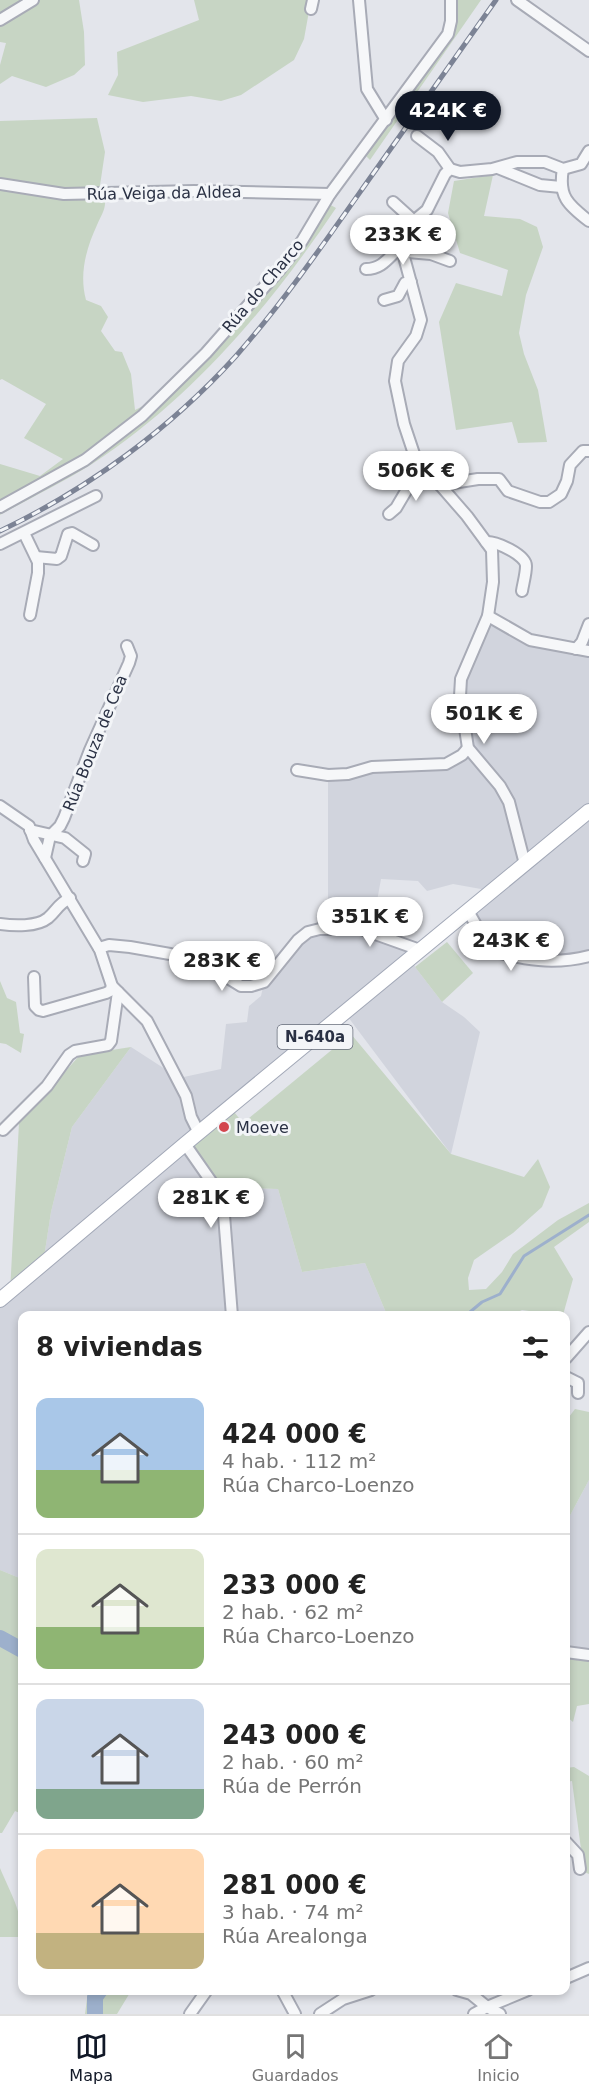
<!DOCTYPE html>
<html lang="es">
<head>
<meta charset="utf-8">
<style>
  body { margin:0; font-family:"DejaVu Sans",sans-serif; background:#f2f2f2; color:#222; height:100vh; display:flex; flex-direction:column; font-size:22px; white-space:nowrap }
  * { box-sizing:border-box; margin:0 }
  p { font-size:20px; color:#767676 }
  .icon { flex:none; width:33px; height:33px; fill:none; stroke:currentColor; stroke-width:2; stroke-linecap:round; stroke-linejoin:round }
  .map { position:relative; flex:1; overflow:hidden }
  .sheet { position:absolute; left:18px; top:1311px; width:552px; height:684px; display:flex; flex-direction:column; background:#fff; border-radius:12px; box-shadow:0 3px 9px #0003 }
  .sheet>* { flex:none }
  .price { position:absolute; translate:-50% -51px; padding:0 14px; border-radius:21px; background:#fff; color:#222; font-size:20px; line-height:39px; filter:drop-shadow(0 2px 3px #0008) }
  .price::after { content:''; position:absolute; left:50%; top:36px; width:18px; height:14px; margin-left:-9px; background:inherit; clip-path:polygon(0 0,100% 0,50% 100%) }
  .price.current { background:#111827; color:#fff }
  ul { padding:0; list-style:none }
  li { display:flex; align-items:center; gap:18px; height:150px; padding:0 18px }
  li+li { border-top:2px solid #e0e0e0 }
  li span { display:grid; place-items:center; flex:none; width:168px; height:120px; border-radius:12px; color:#555 }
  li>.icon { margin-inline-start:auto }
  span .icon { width:72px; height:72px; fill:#fffc; stroke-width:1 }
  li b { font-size:26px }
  h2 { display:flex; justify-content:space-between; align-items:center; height:72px; padding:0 18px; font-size:26px }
  .dock { display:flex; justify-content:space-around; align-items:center; height:84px; border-top:2px solid #e0e0e0; background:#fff; font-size:16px; color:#767676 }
  .dock a { display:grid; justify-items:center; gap:3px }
  .dock .current { color:#111827 }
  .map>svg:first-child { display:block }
  .built { fill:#d1d4dd }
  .green { fill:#c7d5c4 }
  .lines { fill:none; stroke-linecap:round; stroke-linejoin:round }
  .stream { stroke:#9db0cc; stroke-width:3 }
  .river { stroke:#9db0cc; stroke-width:16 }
  .minor-casing { stroke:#a8abb6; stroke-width:14 }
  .major-casing { stroke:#a2a8b7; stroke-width:16 }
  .minor { stroke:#f6f7f9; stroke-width:10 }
  .major { stroke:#fff; stroke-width:14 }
  .rail-casing { stroke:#7c8395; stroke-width:5 }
  .rail { stroke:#f3f5f8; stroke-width:3; stroke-dasharray:9; stroke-linecap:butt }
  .poi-dot { fill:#d3464e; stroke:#f3f5f8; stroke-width:2 }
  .labels { text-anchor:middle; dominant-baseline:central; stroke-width:6; stroke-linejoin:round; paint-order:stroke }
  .shield { fill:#f3f5f8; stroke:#666c7a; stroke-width:1.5 }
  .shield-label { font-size:15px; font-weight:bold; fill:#2a3144 }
  .street-label { font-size:16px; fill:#2a3144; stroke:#f3f5f8 }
  .poi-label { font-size:16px; fill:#2a3144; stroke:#f3f5f8; text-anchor:start }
</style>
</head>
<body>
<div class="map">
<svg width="589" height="2014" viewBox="0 0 589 2014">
  <rect width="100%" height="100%" fill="#e3e5eb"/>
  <g class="built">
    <polygon points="488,616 530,640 589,651 589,956 577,959 490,950 468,911 486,896 481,889 453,884 427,891 418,881 381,879 371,934 411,950 415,967 442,1002 464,1017 480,1032 451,1154 345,1013 188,1138 222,1187 278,1189 302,1272 365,1263 387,1315 22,1316 22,1579 0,1570 0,1300 43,1264 51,1212 72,1127 131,1047 179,1078 221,1069 226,1024 247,1022 249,1006 261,996 264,982 304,935 311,938 328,935 328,775 446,764 467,748 461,679"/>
    <polygon points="589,1480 589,1655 566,1652 566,1523"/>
  </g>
  <g class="green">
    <polygon points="0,0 79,0 84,32 85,65 74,75 46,87 12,76 0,84 0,65 6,43 0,42"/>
    <polygon points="194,0 311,0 304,39 294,60 241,95 221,101 191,96 143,102 108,95 118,75 117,52 199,20"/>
    <polygon points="451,0 481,0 370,160 362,152 448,34"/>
    <path d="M97,118L105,152L99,192L105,193C106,209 104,210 97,225C86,249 79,274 86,300L101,306L108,317L101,331L115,351L122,352L131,374L135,410L145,405L242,312L325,202L336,208C270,306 192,399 92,464C62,483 30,498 0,515V464L40,476L63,459L24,438L46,404L2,379L0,380V121Z"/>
    <polygon points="493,175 484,216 520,219 537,227 543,247 526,295 519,333 524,354 538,390 547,442 518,443 512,422 456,430 439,322 456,283 502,296 508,270 460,253 448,213 454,181"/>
    <polygon points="447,942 473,973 442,1002 415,967"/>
    <polygon points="0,981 7,998 16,1002 20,1033 24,1034 21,1053 6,1044 0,1043"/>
    <polygon points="351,1034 451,1154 524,1177 538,1159 550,1187 542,1207 513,1233 474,1260 468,1278 469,1290 486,1289 502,1272 513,1254 558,1220 589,1203 589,1222 554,1247 573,1279 563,1315 528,1315 529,1311 522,1310 509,1316 387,1315 365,1263 302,1272 278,1189 222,1187 189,1140 230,1107 243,1123"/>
    <polygon points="131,1047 72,1127 51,1212 43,1264 10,1292 19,1123 80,1055"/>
    <polygon points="575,1409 589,1412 589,1480 566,1523 566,1421"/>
    <polygon points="0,1570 22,1579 22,1814 15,1811 2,1833 0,1833"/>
    <polygon points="566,1652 589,1655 589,1704 577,1706 573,1722 566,1716"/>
    <polygon points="574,1767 589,1776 589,1874 584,1872 572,1781 566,1782 566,1768"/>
    <path d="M0,1868C9,1890 23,1913 22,1937H0Z"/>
    <polygon points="88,1991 88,1990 131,1991 117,2014 85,2014"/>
  </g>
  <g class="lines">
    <polyline class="stream" points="469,1316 470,1312 482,1302 500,1294 524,1256 589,1215"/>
    <g class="river">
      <polyline points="0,1638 22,1650"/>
      <polyline points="95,2014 95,1997 100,1990"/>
    </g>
    <defs>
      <g id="minor">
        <polyline points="359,0 367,89 386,120"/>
        <polyline points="517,0 589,51"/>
        <polyline points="311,9 313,0"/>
        <polyline points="0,20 33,0"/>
        <polyline points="417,136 438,152 450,169"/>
        <polyline points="498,168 540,185 561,187"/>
        <path d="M563,169C558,196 568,205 589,221"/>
        <polyline points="0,184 64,194 194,191 330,194"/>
        <polyline points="393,202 414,221"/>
        <path d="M366,269C380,269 386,261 396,251L431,254L450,261"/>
        <polyline points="384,300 398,296 405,283 411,282"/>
        <polyline points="440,485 478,479 499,479 508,491 540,502 549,502 561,494 567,481 570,465 583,451 589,451"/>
        <polyline points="0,507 85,460 142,416 206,353 281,268 302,241 330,194 448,34 451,21 451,0"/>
        <polyline points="389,514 396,508 419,469"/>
        <polyline points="24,533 38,562 38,573 30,615"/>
        <path d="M486,542C496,541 526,555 526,566C526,574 523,584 522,591"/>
        <polyline points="0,544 96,496"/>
        <polyline points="36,557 57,559 61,556 68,534 72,533 93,545"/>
        <polyline points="488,616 530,640 589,651"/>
        <polyline points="576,649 582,642 589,624"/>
        <polyline points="297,770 328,775 348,774 372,767 446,764 462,755 468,748"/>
        <polyline points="0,806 29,826 34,840 100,950 112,986 147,1021 186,1096 191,1117 199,1133"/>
        <polyline points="30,830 65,838 85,854 83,861"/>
        <polyline points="45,858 50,836 60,826 64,818 90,750 129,663 131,656 127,646"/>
        <polyline points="525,864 509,802 500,786 468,748 460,696 461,679 488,616 493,582 492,550 467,516 440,485 419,469 404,424 395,381 398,361 416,336 421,320 404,257 405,239 410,224 427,210 445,174 450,169 460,172 492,169 517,162 545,162 563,169 581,164 589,151"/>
        <path d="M468,911L490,950C523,960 554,965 589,956"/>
        <path d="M0,924C14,926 37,927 48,918C57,910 58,904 70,898"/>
        <polyline points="99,948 109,945 130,947 170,954 210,967 241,986 251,986 264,982 298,940 308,932 320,929 361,929 420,950"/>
        <polyline points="34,977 35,1006 39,1010 43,1011 106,993 110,991 112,986"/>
        <polyline points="3,1130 47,1086 69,1055 75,1051 108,1045 111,1041 118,992"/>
        <polyline points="185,1144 215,1187 224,1215 232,1316"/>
        <polyline points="566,1358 589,1332"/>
        <polyline points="566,1377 578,1383 578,1393"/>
        <polyline points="566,1652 589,1655"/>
        <polyline points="566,1842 578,1855 580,1869"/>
        <polyline points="566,1978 589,1968"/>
        <polyline points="282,1990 295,2014"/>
        <polyline points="457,1990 471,1994 487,2007 528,1990"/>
        <polyline points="190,2014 207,1990"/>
        <polyline points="320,2014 343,1999 371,1990"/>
        <polyline points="474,2014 487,2007 500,2014"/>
      </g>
      <polyline id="major" points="0,1300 185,1144 589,811"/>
    </defs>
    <use href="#minor" class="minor-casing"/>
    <use href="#major" class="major-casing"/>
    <use href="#minor" class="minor"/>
    <use href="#major" class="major"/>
    <defs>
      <path id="rail" d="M0,531C88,489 170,429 236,356C285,300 327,239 370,178C412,119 454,59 496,0"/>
    </defs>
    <use href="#rail" class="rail-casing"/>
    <use href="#rail" class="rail"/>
  </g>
  <circle class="poi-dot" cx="224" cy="1127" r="6"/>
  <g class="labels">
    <rect class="shield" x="277.5" y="1025" width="75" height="24" rx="4.5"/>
    <g class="shield-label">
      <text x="315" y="1037">N-640a</text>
    </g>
    <g class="street-label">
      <text transform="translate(164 193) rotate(-1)">Rúa Veiga da Aldea</text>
      <text transform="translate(263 286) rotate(-50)">Rúa do Charco</text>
      <text transform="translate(95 743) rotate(-68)">Rúa Bouza de Cea</text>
    </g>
    <g class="poi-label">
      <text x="236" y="1127">Moeve</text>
    </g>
  </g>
</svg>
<b class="price current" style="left:448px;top:142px">424K €</b>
<b class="price" style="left:403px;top:266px">233K €</b>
<b class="price" style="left:416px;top:502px">506K €</b>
<b class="price" style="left:484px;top:745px">501K €</b>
<b class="price" style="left:370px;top:948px">351K €</b>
<b class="price" style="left:511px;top:972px">243K €</b>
<b class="price" style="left:222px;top:992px">283K €</b>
<b class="price" style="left:211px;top:1229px">281K €</b>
<section class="sheet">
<h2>8 viviendas<svg class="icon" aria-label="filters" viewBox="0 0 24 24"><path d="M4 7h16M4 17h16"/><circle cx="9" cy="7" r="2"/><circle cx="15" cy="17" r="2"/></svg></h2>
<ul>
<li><span style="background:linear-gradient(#a9c7e8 60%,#8fb573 0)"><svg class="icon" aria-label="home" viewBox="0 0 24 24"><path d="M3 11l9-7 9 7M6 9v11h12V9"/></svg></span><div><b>424 000 €</b><p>4 hab. · 112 m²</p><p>Rúa Charco-Loenzo</p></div></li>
<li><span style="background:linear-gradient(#dfe7d0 65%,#8fb573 0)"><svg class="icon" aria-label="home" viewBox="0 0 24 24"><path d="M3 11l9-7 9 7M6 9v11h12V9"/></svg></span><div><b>233 000 €</b><p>2 hab. · 62 m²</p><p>Rúa Charco-Loenzo</p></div></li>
<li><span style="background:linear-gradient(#c9d6e8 75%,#7fa58c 0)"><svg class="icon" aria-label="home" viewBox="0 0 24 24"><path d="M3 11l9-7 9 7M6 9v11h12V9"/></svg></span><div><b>243 000 €</b><p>2 hab. · 60 m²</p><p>Rúa de Perrón</p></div></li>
<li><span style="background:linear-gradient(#ffd9b3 70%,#c2b280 0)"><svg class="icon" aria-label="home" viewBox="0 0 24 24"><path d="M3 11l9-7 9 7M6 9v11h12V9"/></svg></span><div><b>281 000 €</b><p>3 hab. · 74 m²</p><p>Rúa Arealonga</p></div></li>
</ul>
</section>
</div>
<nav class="dock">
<a class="current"><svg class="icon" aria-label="map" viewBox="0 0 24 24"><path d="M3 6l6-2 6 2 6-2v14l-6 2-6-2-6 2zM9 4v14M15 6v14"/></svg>Mapa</a>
<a><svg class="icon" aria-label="saved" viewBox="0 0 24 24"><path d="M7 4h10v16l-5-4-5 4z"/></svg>Guardados</a>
<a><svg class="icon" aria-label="home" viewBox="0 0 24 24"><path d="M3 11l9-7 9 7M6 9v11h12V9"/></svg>Inicio</a>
</nav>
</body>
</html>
